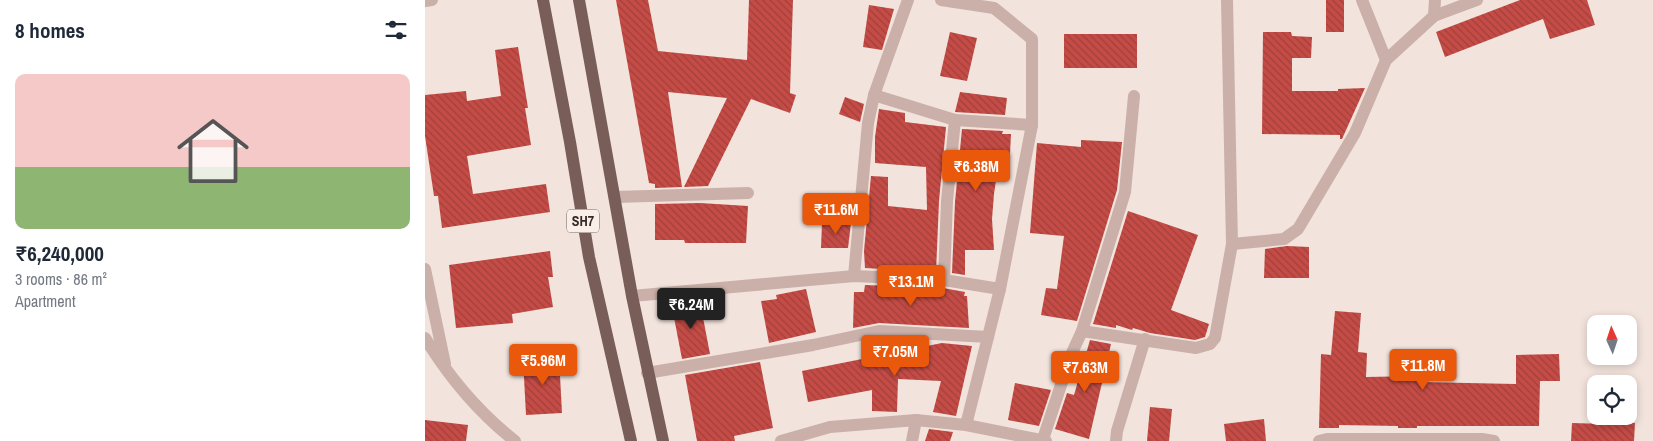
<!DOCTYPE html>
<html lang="en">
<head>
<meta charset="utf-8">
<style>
  body { margin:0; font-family:"Archivo Narrow",sans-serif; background:#f6f6f7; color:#1f2937; height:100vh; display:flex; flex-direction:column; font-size:19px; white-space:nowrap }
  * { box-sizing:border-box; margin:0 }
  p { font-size:16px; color:#747a83 }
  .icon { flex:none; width:28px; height:28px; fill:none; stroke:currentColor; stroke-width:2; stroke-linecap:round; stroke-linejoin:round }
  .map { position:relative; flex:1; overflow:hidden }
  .details { display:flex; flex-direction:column; background:#fff; width:425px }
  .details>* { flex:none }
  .needle { width:32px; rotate:357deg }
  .tools { position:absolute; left:1162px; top:315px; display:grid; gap:10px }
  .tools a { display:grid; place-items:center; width:50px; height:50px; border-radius:10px; background:#fff; box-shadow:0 2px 8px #0003; font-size:25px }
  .price { position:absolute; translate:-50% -42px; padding:0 11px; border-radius:5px; background:#ea580c; color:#fff; font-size:16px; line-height:32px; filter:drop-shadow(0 1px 2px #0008) }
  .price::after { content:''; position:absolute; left:50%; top:30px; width:15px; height:11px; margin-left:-8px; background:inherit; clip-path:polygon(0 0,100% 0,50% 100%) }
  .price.selected { background:#222; color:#fff }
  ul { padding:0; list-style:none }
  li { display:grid; align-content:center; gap:10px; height:265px; padding:0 15px }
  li+li { border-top:1px solid #e0e1e3 }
  li span { display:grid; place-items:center; height:155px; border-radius:10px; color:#555 }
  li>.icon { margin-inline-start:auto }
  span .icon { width:90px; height:90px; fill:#fffc; stroke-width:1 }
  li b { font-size:21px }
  h2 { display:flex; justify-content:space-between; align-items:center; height:60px; padding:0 15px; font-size:21px }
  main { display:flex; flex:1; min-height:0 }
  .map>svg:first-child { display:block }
  .building { fill:url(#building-back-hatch) }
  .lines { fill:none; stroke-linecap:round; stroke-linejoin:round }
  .minor { stroke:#cab0a8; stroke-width:12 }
  .major { stroke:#785d59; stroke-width:12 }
  .labels { text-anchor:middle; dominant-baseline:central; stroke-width:5; stroke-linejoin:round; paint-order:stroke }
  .shield { fill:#f9eee8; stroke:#706562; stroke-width:1 }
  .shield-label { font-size:14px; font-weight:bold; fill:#362a28 }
</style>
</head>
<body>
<main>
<section class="details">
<h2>8 homes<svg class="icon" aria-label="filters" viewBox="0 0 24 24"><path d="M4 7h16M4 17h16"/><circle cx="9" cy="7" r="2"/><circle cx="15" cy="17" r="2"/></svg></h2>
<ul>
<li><span style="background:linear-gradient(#f6c9c9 60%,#8fb573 0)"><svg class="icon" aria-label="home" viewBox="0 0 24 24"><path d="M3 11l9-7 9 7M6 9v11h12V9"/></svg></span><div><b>₹6,240,000</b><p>3 rooms · 86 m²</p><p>Apartment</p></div></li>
</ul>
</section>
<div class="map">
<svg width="1228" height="441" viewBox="0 0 1228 441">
  <defs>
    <pattern id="building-back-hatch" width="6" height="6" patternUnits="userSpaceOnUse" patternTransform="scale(1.25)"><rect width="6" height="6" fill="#c54c46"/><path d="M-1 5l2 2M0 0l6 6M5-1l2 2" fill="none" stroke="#a13f3a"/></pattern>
  </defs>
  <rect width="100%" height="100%" fill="#f2e3dc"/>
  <g class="building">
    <polygon points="191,0 223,0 233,51 322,60 324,0 368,0 365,93 371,95 365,113 326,99 283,186 259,187 302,98 243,92 257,187 230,188 230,184 224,183"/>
    <rect x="901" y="0" width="18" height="32"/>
    <polygon points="1095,0 1162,0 1170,25 1125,39 1118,19 1020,57 1011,32"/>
    <polygon points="444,5 469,9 457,50 438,47"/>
    <polygon points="525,32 552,38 542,81 515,76"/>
    <polygon points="838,32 866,32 867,36 887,37 886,58 867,58 867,91 913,91 913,89 940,88 917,139 915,139 915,135 837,134"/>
    <rect x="639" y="34" width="73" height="34"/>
    <polygon points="93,47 103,108 100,108 106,145 42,156 48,194 121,184 125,212 17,228 13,196 9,196 0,136 0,95 41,91 42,101 76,96 70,50"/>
    <polygon points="535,92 582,98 580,115 530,112"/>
    <polygon points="420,97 439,104 435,122 414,114"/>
    <polygon points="454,109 480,113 480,122 521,127 514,201 511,272 440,268 439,251 446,176 463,177 463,206 502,210 501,167 450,163 450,137"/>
    <polygon points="537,129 578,131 577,134 586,134 585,154 575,153 569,194 567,219 569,250 540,250 540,275 527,273 530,202"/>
    <polygon points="656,140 697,142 692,190 652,321 616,315 621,288 632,289 639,236 605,233 612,143 656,147"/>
    <polygon points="275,203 323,206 321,243 260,243 259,240 230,240 230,204"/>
    <polygon points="703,211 773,235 746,310 784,324 780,337 770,340 725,333 708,328 707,330 691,325 691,328 668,324"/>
    <polygon points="397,223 426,223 423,248 396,248"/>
    <polygon points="862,246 884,247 884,278 839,278 840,249"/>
    <polygon points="125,251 128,277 123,277 128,307 87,314 88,323 31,328 24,265"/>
    <polygon points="440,285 518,288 540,292 539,296 542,296 544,328 454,323 428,328 429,292 439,292"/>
    <polygon points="381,289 391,332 344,343 336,301 352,299 351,295"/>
    <polygon points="275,302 285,354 257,359 247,307"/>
    <polygon points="910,311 936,313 933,352 942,353 941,377 994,376 994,382 1091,384 1091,355 1134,354 1135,381 1115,381 1114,426 992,426 992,428 973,428 973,426 914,425 914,428 894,428 896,354 906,355"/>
    <polygon points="665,340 686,344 664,439 630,429 642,393 649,395"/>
    <polygon points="517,343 547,346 531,416 508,412 516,381 473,379 472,412 447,411 447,390 383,402 377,371"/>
    <polygon points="134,357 137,413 101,415 98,359"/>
    <polygon points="335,362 348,428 309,436 310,441 272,441 260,375"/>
    <polygon points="590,383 626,390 614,426 583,420"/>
    <polygon points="725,407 747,409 744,441 722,441"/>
    <polygon points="839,419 841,441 801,441 799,424"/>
    <polygon points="0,420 43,425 41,441 0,441"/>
    <polygon points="1181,420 1210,423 1209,441 1146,441 1147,423 1181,424"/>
    <polygon points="504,429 528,432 525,441 500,441"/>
  </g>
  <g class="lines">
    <g class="minor">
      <polyline points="516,0 569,8 607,39 607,125 575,289 563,337"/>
      <polyline points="937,0 961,60"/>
      <polyline points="0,1 7,0"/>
      <polyline points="1009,16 1010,0"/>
      <polyline points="449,95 530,120 607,125"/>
      <polyline points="190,197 323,193"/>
      <polyline points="807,244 859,239 873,229 930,133 961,60 1009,16 1052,0"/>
      <polyline points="0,269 20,364"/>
      <polyline points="429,276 443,123 449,95 483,0"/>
      <polyline points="519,280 522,201 530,120"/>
      <polyline points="207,296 429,276 519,280 575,289"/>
      <polyline points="657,331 771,348 785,344 790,338 807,244 802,0"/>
      <path d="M0,338C24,377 54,413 90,441"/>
      <polyline points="222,373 388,345 454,331 563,337 541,425"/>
      <polyline points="618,439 646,355 657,331 700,192 709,96"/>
      <polyline points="356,441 405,427 491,420 541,425 621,441"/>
      <polyline points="487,441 491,420"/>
      <polyline points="691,441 692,431 720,339"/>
      <polyline points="894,441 902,439 1057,439 1069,441"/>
    </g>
    <g class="major">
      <polyline points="118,0 145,142 164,257 206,441"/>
      <polyline points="154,0 207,296 238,441"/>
    </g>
  </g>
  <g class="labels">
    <rect class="shield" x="142" y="209.5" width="32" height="23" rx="4"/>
    <g class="shield-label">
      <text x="158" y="221">SH7</text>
    </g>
  </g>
</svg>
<div class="tools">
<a><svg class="needle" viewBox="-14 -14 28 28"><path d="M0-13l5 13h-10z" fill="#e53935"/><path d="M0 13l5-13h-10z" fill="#747a83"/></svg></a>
<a><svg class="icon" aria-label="locate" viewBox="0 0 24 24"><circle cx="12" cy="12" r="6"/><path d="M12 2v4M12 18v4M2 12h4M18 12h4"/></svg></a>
</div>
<b class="price" style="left:551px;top:192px">₹6.38M</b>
<b class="price" style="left:411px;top:235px">₹11.6M</b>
<b class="price" style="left:486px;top:307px">₹13.1M</b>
<b class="price selected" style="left:266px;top:330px">₹6.24M</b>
<b class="price" style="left:470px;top:377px">₹7.05M</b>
<b class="price" style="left:118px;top:386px">₹5.96M</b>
<b class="price" style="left:998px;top:391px">₹11.8M</b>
<b class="price" style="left:660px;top:393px">₹7.63M</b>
</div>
</main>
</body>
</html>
